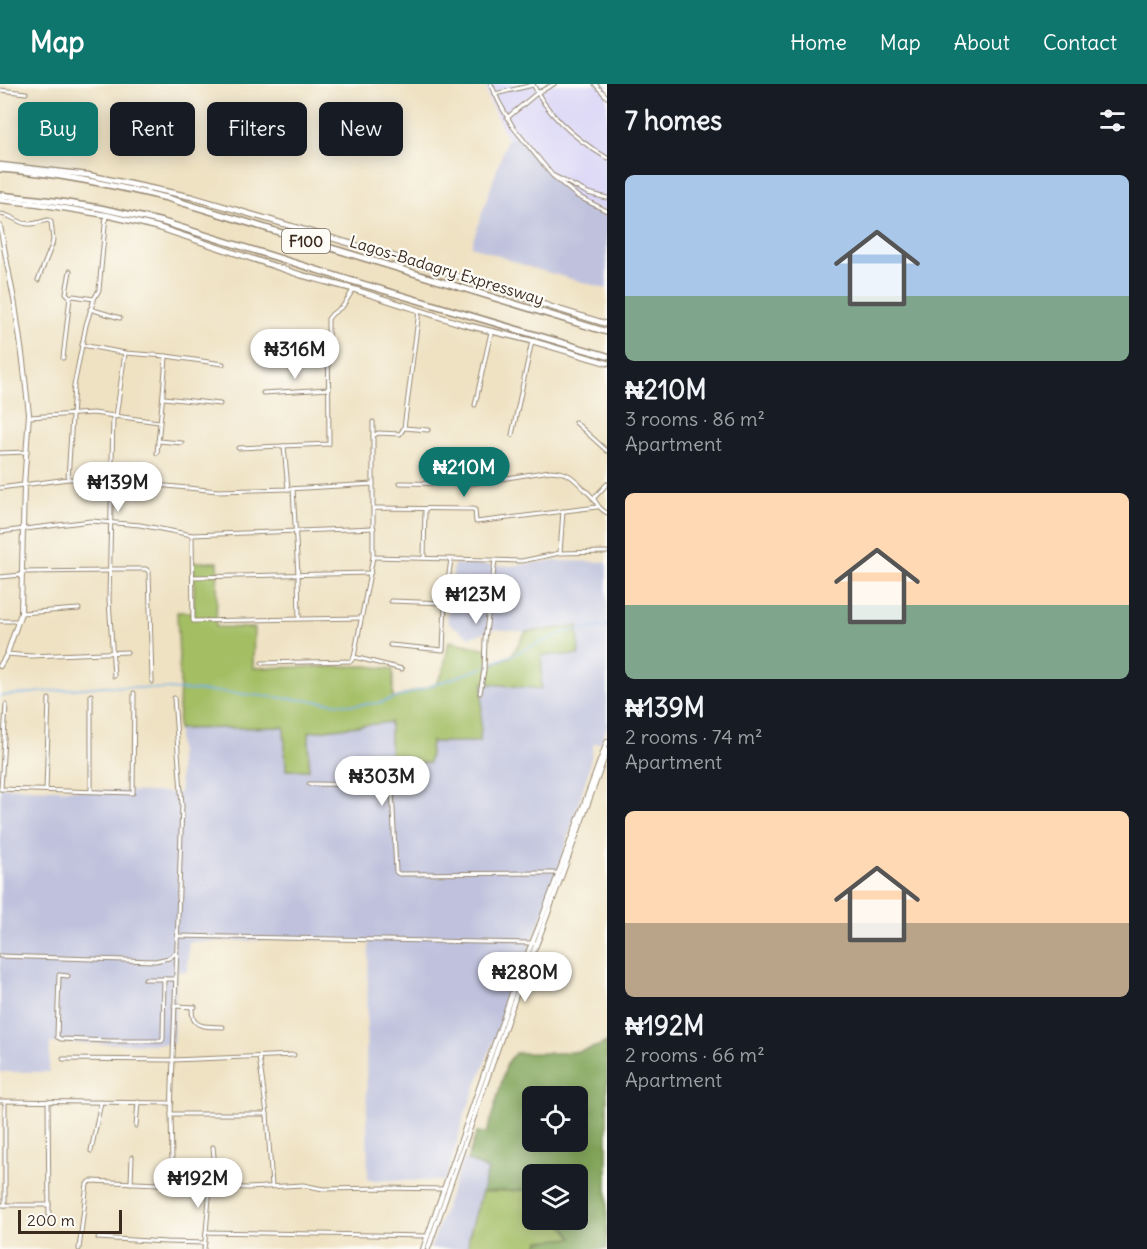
<!DOCTYPE html>
<html lang="en">
<head>
<meta charset="utf-8">
<style>
  body { margin:0; font-family:Delius,sans-serif; background:#242831; color:#f1f3f6; height:100vh; display:flex; flex-direction:column; font-size:22px; white-space:nowrap }
  * { box-sizing:border-box; margin:0 }
  p { font-size:20px; color:#9ea1a6 }
  .icon { flex:none; width:33px; height:33px; fill:none; stroke:currentColor; stroke-width:2; stroke-linecap:round; stroke-linejoin:round }
  .map { position:relative; flex:1; overflow:hidden }
  .sheet { display:flex; flex-direction:column; background:#171b24; width:540px }
  .sheet>* { flex:none }
  .guide { position:absolute; left:18px; top:18px; width:498px; height:54px; display:flex; gap:12px }
  .tools { position:absolute; left:522px; top:1002px; display:grid; gap:12px }
  .tools a { display:grid; place-items:center; width:66px; height:66px; border-radius:9px; background:#171b24; box-shadow:0 3px 15px #0003; font-size:30px }
  .scale { position:absolute; left:18px; bottom:15px; width:104px; box-sizing:border-box; padding-left:6px; border:3px solid #3b2a1e; border-top:0; font-size:16px; line-height:21px; white-space:nowrap; color:#3b2a1e; -webkit-text-stroke:4px #fdfcf7; paint-order:stroke }
  .price { position:absolute; translate:-50% -51px; padding:0 14px; border-radius:21px; background:#fff; color:#222; font-size:20px; line-height:39px; filter:drop-shadow(0 2px 3px #0008) }
  .price::after { content:''; position:absolute; left:50%; top:36px; width:18px; height:14px; margin-left:-9px; background:inherit; clip-path:polygon(0 0,100% 0,50% 100%) }
  .price.selected { background:#0f766e; color:#fff }
  ul { padding:0; list-style:none }
  li { display:grid; align-content:center; gap:12px; height:318px; padding:0 18px }
  li span { display:grid; place-items:center; height:186px; border-radius:9px; color:#555 }
  li>.icon { margin-inline-start:auto }
  span .icon { width:108px; height:108px; fill:#fffc; stroke-width:1 }
  li b { font-size:26px }
  h2 { display:flex; justify-content:space-between; align-items:center; height:72px; padding:0 18px; font-size:26px }
  .pill { padding:0 21px; border-radius:9px; background:#171b24; box-shadow:0 3px 15px #0003; font-size:21px; line-height:54px }
  .pill.selected { background:#0f766e; color:#fff }
  header { display:flex; align-items:center; gap:36px; box-sizing:border-box; height:84px; padding:0 30px; background:#0f766e; color:#fff }
  header strong { font-size:28px }
  nav { display:flex; gap:33px; margin-inline-start:auto; font-size:21px }
  main { display:flex; flex:1; min-height:0 }
  .map>svg:first-child { display:block }
  .built { fill:#dad6f7 }
  .industrial { fill:#c0c2dd }
  .green { fill:#a3be64; stroke:#6f7441; stroke-width:1.5 }
  .forest { fill:#82a55a; stroke:#5e683c; stroke-width:1.5; fill-rule:evenodd }
  .lines { fill:none; stroke-linecap:round; stroke-linejoin:round }
  .stream { stroke:#77b1e8; stroke-width:1.5 }
  .minor-casing { stroke:#958670; stroke-width:5 }
  .tertiary-casing { stroke:#958670; stroke-width:6 }
  .primary-casing { stroke:#958670; stroke-width:7 }
  .motorway-casing { stroke:#958670; stroke-width:8 }
  .minor { stroke:#fff; stroke-width:3 }
  .tertiary { stroke:#fff; stroke-width:4 }
  .primary { stroke:#fff; stroke-width:4.5 }
  .motorway { stroke:#fff; stroke-width:5 }
  .labels { text-anchor:middle; dominant-baseline:central; stroke-width:4.5; stroke-linejoin:round; paint-order:stroke }
  .shield { fill:#fdfcf7; stroke:#75695f; stroke-width:1.5 }
  .shield-label { font-size:15px; font-weight:bold; fill:#3b2a1e }
  .street-label { font-size:16px; fill:#3b2a1e; stroke:#fdfcf7 }
</style>
</head>
<body>
<header>
<strong>Map</strong>
<nav><a>Home</a><a>Map</a><a>About</a><a>Contact</a></nav>
</header>
<main>
<div class="map">
<svg width="607" height="1165" viewBox="0 0 607 1165">
  <rect width="100%" height="100%" fill="#fdfcf7"/>
  <filter id="ink" filterUnits="userSpaceOnUse"><feTurbulence type="fractalNoise" baseFrequency=".0167" numOctaves="2"/><feDisplacementMap in="SourceGraphic" scale="12" xChannelSelector="R" yChannelSelector="G"/><feConvolveMatrix kernelMatrix="1 2 1 2 8 2 1 2 1" color-interpolation-filters="sRGB"/></filter>
  <filter id="wash" filterUnits="userSpaceOnUse"><feTurbulence type="fractalNoise" baseFrequency=".008" numOctaves="4" result="noise"/><feDisplacementMap in="SourceGraphic" scale="24" xChannelSelector="R" yChannelSelector="G"/><feGaussianBlur stdDeviation="1.35" result="paint"/><feColorMatrix in="noise" values="0 0 0 0 0 0 0 0 0 0 0 0 0 0 0 0 0 1.4 0 .05"/><feComposite in="paint" operator="in"/></filter>
  <g filter="url(#wash)">
    <rect width="100%" height="100%" fill="#efe2c3"/>
    <polygon class="built" points="486,0 607,0 607,128 585,121 568,109 518,54 507,55 488,14"/>
    <g class="industrial">
      <polygon points="518,54 542,82 568,109 585,121 600,129 607,131 607,205 532,184 471,162 507,55"/>
      <polygon points="553,477 607,478 607,642 601,659 594,659 588,688 553,804 464,1033 446,1097 368,1096 366,967 369,857 296,855 189,858 187,888 177,887 173,960 50,959 49,988 0,988 0,703 180,709 178,645 285,643 308,686 309,648 390,638 390,669 431,658 482,599 541,605 542,571 579,571 577,542 526,548 494,545 470,553 447,538 454,480 510,482"/>
      <polygon points="463,1075 489,1086 469,1152 468,1165 430,1165"/>
    </g>
    <g class="green">
      <polygon points="194,478 218,478 216,543 254,544 253,584 367,582 393,585 393,615 436,600 443,588 449,557 488,565 489,582 511,572 526,548 578,542 579,571 542,571 541,605 483,599 480,658 431,658 429,679 396,678 390,669 390,638 309,648 309,686 286,686 284,643 178,645 180,600 177,528 194,528"/>
      <polygon points="527,1106 532,1109 532,1136 559,1136 573,1154 539,1157 537,1165 468,1165 469,1152 482,1108"/>
    </g>
    <path class="forest" d="M607,958V1165H537L539,1157L573,1154L559,1136H578V1090H532V1109L527,1106L482,1108L488,1086L467,1076L477,1048L487,1049L507,979L515,969C544,969 582,972 607,958ZM532,1012H578V1058H532Z"/>
    <g class="lines">
      <g class="stream">
        <polyline points="486,582 565,548 607,542"/>
        <polyline points="0,612 104,602 223,608 354,621 379,619 405,611 482,584"/>
      </g>
    </g>
  </g>
  <g filter="url(#ink)">
    <g class="lines">
      <defs>
        <g id="minor">
          <polyline points="491,0 499,18 513,43 552,91 577,112 607,127"/>
          <path d="M533,0C548,33 577,56 607,74"/>
          <polyline points="595,0 607,13"/>
          <polyline points="0,6 26,9"/>
          <polyline points="495,10 533,1"/>
          <polyline points="507,34 537,9 554,0"/>
          <polyline points="554,92 588,109 607,114"/>
          <path d="M0,130C10,131 15,136 23,139C32,142 40,138 48,136L51,138L53,155L52,161L38,196"/>
          <polyline points="70,213 66,209 70,187"/>
          <polyline points="90,225 120,234"/>
          <polyline points="82,261 125,269 166,272 223,280"/>
          <polyline points="261,262 328,262"/>
          <polyline points="63,274 70,213 73,212 94,215"/>
          <polyline points="263,309 329,305"/>
          <polyline points="164,314 220,320"/>
          <polyline points="475,321 491,248"/>
          <polyline points="113,332 109,516 114,592"/>
          <polyline points="29,333 93,329 159,338"/>
          <polyline points="116,333 125,269"/>
          <polyline points="373,338 373,352"/>
          <polyline points="575,338 607,367"/>
          <polyline points="404,344 428,346"/>
          <polyline points="512,351 532,257"/>
          <polyline points="158,357 182,359"/>
          <polyline points="284,362 288,405"/>
          <polyline points="238,364 329,360 328,235 332,230 343,222 353,206"/>
          <polyline points="0,369 27,368"/>
          <path d="M157,369C160,337 164,305 166,272"/>
          <polyline points="68,395 74,302 86,241 94,215 99,206 106,131"/>
          <path d="M400,399L470,400L550,387C567,388 572,392 583,404C587,408 591,411 594,415C598,422 600,425 607,429"/>
          <polyline points="373,400 373,352 378,349 400,350 404,344 419,227"/>
          <polyline points="0,404 68,395 95,395 218,407 288,405 373,400 373,424"/>
          <polyline points="293,405 298,491 299,534"/>
          <polyline points="593,415 607,400"/>
          <polyline points="0,448 91,437 140,441 192,451 374,444"/>
          <polyline points="192,451 193,537 361,534"/>
          <polyline points="560,469 563,427"/>
          <polyline points="373,473 522,477 560,469 607,468"/>
          <polyline points="424,474 425,425"/>
          <polyline points="110,485 146,485 149,488 152,598"/>
          <polyline points="23,488 110,487"/>
          <polyline points="0,493 22,491"/>
          <polyline points="193,493 371,489"/>
          <polyline points="391,517 445,519"/>
          <polyline points="21,529 79,525"/>
          <polyline points="0,537 19,537"/>
          <polyline points="390,561 443,566 445,519 451,475"/>
          <polyline points="7,570 31,572 127,568"/>
          <polyline points="354,573 373,473 373,424 473,425 475,426 476,438 597,423"/>
          <polyline points="262,579 351,577 354,573 402,585"/>
          <polyline points="480,609 484,586 485,556 495,476"/>
          <polyline points="174,614 182,721 171,1030 172,1077 175,1101"/>
          <polyline points="309,700 390,701 392,705 396,788 399,790 558,789"/>
          <polyline points="390,701 392,682"/>
          <polyline points="0,705 133,709 134,609"/>
          <polyline points="1,705 6,621"/>
          <polyline points="46,706 49,615"/>
          <polyline points="91,707 91,611"/>
          <polyline points="178,852 532,859 537,860"/>
          <polyline points="0,872 155,877 169,874 176,869"/>
          <polyline points="68,892 59,891 57,953 61,955 109,957 162,957 163,955 164,894"/>
          <polyline points="145,895 175,895"/>
          <polyline points="174,922 195,923"/>
          <path d="M192,923C192,926 192,930 193,934C197,945 213,942 223,943"/>
          <polyline points="259,973 267,1030 272,1102"/>
          <polyline points="63,975 173,976 294,971"/>
          <polyline points="0,1017 172,1019"/>
          <polyline points="5,1017 5,1121"/>
          <polyline points="48,1017 49,1134"/>
          <polyline points="171,1030 267,1030"/>
          <polyline points="136,1042 138,1018"/>
          <polyline points="213,1063 217,1103"/>
          <polyline points="91,1067 101,1018"/>
          <polyline points="131,1099 132,1073"/>
          <polyline points="0,1121 49,1121"/>
          <polyline points="206,1148 210,1103"/>
          <polyline points="98,1154 166,1158 205,1159"/>
          <polyline points="79,1165 87,1100 91,1097 247,1104 303,1101 323,1105 384,1104 444,1105"/>
          <polyline points="204,1165 206,1148 428,1152"/>
        </g>
        <g id="tertiary">
          <polyline points="0,142 15,221 23,277 29,330 24,401 21,529 7,570 0,582"/>
          <polyline points="423,1165 517,895 539,842 607,658"/>
          <polyline points="428,1165 520,900 539,854 607,667"/>
        </g>
        <g id="primary">
          <polyline points="0,81 88,91 192,113 403,175 502,206 551,223 607,240"/>
          <polyline points="0,116 39,120 106,131 157,143 301,191 353,205 462,240 532,257 607,279"/>
        </g>
        <g id="motorway">
          <path d="M0,85C57,89 111,101 167,114L607,248"/>
          <polyline points="0,111 54,117 100,124 163,138 349,196 607,272"/>
        </g>
      </defs>
      <use href="#minor" class="minor-casing"/>
      <use href="#tertiary" class="tertiary-casing"/>
      <use href="#primary" class="primary-casing"/>
      <use href="#motorway" class="motorway-casing"/>
      <use href="#minor" class="minor"/>
      <use href="#tertiary" class="tertiary"/>
      <use href="#primary" class="primary"/>
      <use href="#motorway" class="motorway"/>
    </g>
  </g>
  <g class="labels">
    <rect class="shield" x="282" y="145" width="48" height="24" rx="4.5"/>
    <g class="shield-label">
      <text x="306" y="157">F100</text>
    </g>
    <g class="street-label">
      <text transform="translate(447 186) rotate(17)">Lagos-Badagry Expressway</text>
    </g>
  </g>
</svg>
<div class="tools">
<a><svg class="icon" aria-label="locate" viewBox="0 0 24 24"><circle cx="12" cy="12" r="6"/><path d="M12 2v4M12 18v4M2 12h4M18 12h4"/></svg></a>
<a><svg class="icon" aria-label="layers" viewBox="0 0 24 24"><path d="M12 4l9 5-9 5-9-5zM3 14l9 5 9-5"/></svg></a>
</div>
<div class="scale">200 m</div>
<b class="price" style="left:295px;top:296px">₦316M</b>
<b class="price selected" style="left:464px;top:414px">₦210M</b>
<b class="price" style="left:118px;top:429px">₦139M</b>
<b class="price" style="left:476px;top:541px">₦123M</b>
<b class="price" style="left:382px;top:723px">₦303M</b>
<b class="price" style="left:525px;top:919px">₦280M</b>
<b class="price" style="left:198px;top:1125px">₦192M</b>
<div class="guide">
<a class="pill selected">Buy</a>
<a class="pill">Rent</a>
<a class="pill">Filters</a>
<a class="pill">New</a>
</div>
</div>
<section class="sheet">
<h2>7 homes<svg class="icon" aria-label="filters" viewBox="0 0 24 24"><path d="M4 7h16M4 17h16"/><circle cx="9" cy="7" r="2"/><circle cx="15" cy="17" r="2"/></svg></h2>
<ul>
<li><span style="background:linear-gradient(#a9c7e8 65%,#7fa58c 0)"><svg class="icon" aria-label="home" viewBox="0 0 24 24"><path d="M3 11l9-7 9 7M6 9v11h12V9"/></svg></span><div><b>₦210M</b><p>3 rooms · 86 m²</p><p>Apartment</p></div></li>
<li><span style="background:linear-gradient(#ffd9b3 60%,#7fa58c 0)"><svg class="icon" aria-label="home" viewBox="0 0 24 24"><path d="M3 11l9-7 9 7M6 9v11h12V9"/></svg></span><div><b>₦139M</b><p>2 rooms · 74 m²</p><p>Apartment</p></div></li>
<li><span style="background:linear-gradient(#ffd9b3 60%,#b9a48a 0)"><svg class="icon" aria-label="home" viewBox="0 0 24 24"><path d="M3 11l9-7 9 7M6 9v11h12V9"/></svg></span><div><b>₦192M</b><p>2 rooms · 66 m²</p><p>Apartment</p></div></li>
</ul>
</section>
</main>
</body>
</html>
